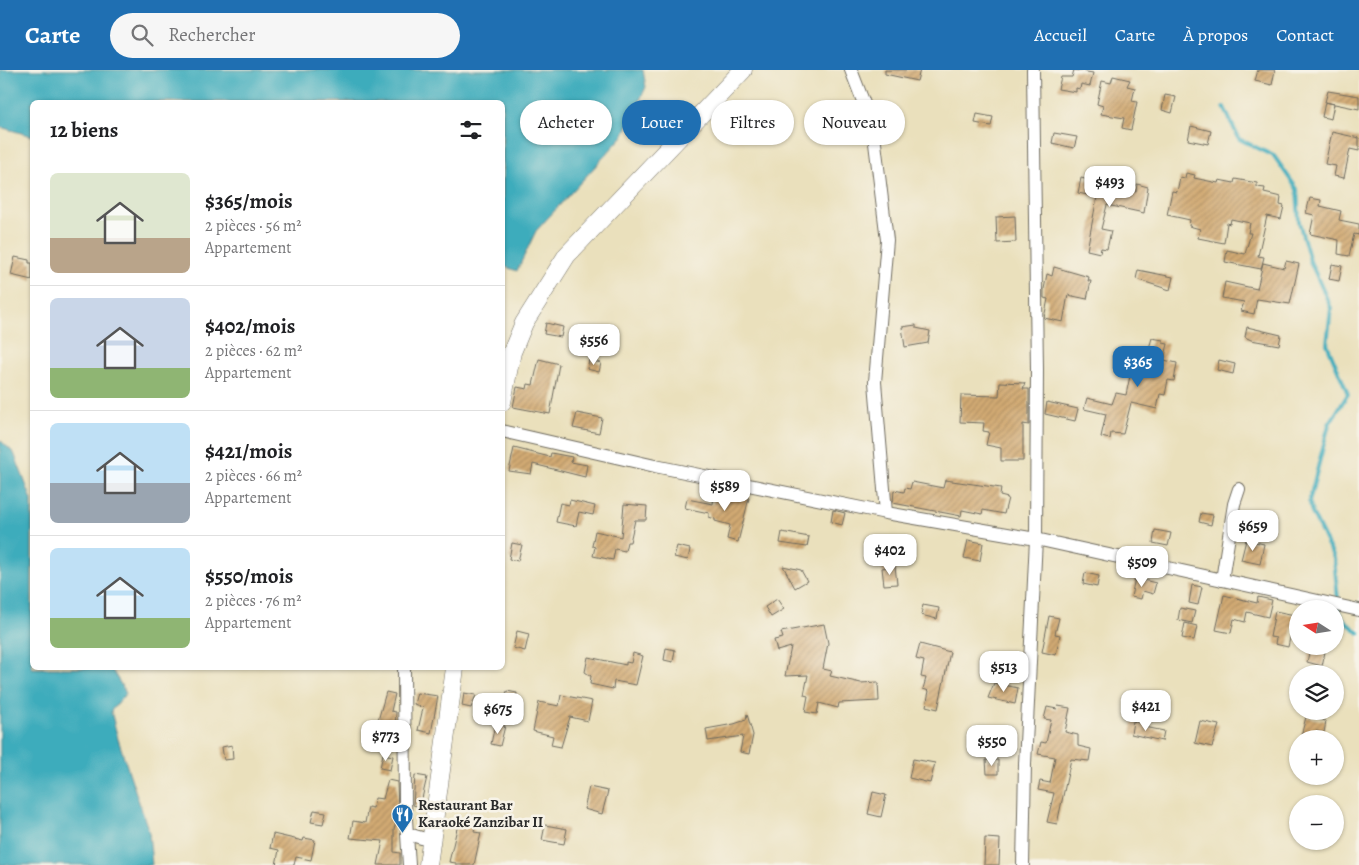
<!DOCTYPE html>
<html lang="fr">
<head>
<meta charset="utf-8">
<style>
  body { margin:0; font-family:Alegreya,serif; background:#f6f6f6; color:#202124; height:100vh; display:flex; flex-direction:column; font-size:19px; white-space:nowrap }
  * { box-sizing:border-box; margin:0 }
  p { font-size:16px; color:#757577 }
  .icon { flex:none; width:28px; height:28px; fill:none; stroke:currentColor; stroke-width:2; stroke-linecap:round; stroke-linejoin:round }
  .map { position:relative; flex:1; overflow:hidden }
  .drawer { position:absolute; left:30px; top:30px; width:475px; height:570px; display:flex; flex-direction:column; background:#fff; border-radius:8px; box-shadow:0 1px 4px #0004 }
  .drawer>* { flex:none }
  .top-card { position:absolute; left:520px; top:30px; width:475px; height:45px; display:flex; gap:10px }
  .needle { width:32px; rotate:282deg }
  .buttons { position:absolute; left:1289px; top:530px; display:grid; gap:10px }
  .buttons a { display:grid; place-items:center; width:55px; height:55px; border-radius:50%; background:#fff; box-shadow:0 1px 4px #0004; font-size:25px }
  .price { position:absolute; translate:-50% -42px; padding:0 11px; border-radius:10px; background:#fff; color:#222; font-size:16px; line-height:32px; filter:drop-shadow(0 1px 2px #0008) }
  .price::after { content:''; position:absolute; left:50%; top:30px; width:15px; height:11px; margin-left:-8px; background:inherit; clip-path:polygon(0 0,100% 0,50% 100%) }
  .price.current { background:#1f6fb2; color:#fff }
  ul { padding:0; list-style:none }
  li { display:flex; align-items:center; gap:15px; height:125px; padding:0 20px }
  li+li { border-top:1px solid #e0e0e0 }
  li span { display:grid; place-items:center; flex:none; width:140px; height:100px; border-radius:8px; color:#555 }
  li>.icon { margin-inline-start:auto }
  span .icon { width:60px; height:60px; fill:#fffc; stroke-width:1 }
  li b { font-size:21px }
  h2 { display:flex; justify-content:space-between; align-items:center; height:60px; padding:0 20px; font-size:21px }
  .tag { padding:0 18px; border-radius:22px; background:#fff; box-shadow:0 1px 4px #0004; font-size:18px; line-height:45px }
  .tag.current { background:#1f6fb2; color:#fff }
  header { display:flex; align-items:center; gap:30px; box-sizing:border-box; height:70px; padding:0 25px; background:#1f6fb2; color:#fff }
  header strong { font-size:24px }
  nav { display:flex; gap:28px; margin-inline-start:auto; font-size:18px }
  .search { width:350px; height:45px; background:#f6f6f6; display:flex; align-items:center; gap:12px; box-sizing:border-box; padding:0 18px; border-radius:28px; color:#757577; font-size:19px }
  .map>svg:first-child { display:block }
  .water { fill:#3eacbc; stroke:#346c74 }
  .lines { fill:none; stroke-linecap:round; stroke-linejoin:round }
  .stream { stroke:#3eacbc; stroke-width:4 }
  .building { fill:url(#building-hatch) }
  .minor-casing { stroke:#6e6a5e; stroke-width:14 }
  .secondary-casing { stroke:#6e6a5e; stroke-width:19 }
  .minor { stroke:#fff; stroke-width:12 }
  .secondary { stroke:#fff; stroke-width:18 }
  .labels { text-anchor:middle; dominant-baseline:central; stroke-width:5; stroke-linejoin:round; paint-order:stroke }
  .poi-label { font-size:15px; font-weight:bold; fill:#2b2b2b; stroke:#f7f3e8; text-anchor:start }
</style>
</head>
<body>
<header>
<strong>Carte</strong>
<div class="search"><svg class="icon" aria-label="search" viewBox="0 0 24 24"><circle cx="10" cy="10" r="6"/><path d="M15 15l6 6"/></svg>Rechercher</div>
<nav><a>Accueil</a><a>Carte</a><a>À propos</a><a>Contact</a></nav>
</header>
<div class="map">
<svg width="1359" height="795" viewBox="0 0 1359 795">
  <defs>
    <pattern id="building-hatch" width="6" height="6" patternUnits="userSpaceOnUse" patternTransform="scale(1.25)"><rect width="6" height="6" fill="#d2aa73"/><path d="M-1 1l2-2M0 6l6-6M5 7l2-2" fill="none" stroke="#ab8b5f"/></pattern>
  </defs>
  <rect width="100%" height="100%" fill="#f7f3e8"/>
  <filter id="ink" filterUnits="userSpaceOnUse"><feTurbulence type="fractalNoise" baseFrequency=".02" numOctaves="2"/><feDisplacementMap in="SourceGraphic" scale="10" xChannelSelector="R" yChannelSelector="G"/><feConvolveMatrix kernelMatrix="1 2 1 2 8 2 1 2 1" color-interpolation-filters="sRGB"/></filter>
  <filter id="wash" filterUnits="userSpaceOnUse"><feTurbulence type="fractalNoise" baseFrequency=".0096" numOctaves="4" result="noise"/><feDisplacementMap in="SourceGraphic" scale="20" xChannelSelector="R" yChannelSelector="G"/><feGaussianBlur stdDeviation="1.12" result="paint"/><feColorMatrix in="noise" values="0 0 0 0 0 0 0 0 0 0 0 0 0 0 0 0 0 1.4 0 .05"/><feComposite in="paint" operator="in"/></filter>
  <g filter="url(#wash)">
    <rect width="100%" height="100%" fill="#eae0bc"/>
    <g class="water">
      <polygon points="0,0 643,0 646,17 623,66 536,161 517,201 503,196 502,32 32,32 32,66 0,57"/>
      <polygon points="0,370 14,383 32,430 32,598 111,598 126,623 111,641 118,669 149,762 152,795 0,795"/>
    </g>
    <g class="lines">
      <polyline class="stream" points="1224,37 1239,69 1274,86 1297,119 1299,152 1310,191 1331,238 1327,274 1348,324 1329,354 1309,432 1312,443 1334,488 1339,541 1343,549 1359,563"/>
    </g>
    <g id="blocks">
      <g class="building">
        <polygon points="885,0 920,0 917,11 885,4"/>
        <polygon points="1074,0 1093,3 1090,16 1081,14 1080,19 1076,18 1076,22 1058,19 1061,7 1072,7"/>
        <polygon points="1258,0 1275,0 1272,15 1255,11"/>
        <polygon points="1113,6 1130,10 1127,16 1135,18 1132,31 1137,32 1131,60 1122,58 1124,48 1101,44 1103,36 1097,34 1102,11 1111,13"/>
        <polygon points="1328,21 1359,26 1359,39 1325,32"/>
        <polygon points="1165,25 1176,27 1172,43 1162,40"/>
        <polygon points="1325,32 1334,34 1331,49 1322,47"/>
        <polygon points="977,44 993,47 991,56 975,53"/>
        <polygon points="1191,56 1211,61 1208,74 1188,70"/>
        <polygon points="1332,62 1359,68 1359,81 1350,79 1344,108 1334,106 1336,96 1325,94"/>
        <polygon points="1054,63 1077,67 1074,78 1052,73"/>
        <polygon points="1186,103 1195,105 1194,108 1218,113 1219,110 1234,113 1235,109 1257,113 1257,117 1265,118 1264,123 1281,127 1280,135 1284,136 1281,149 1267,146 1258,186 1264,187 1261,199 1225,192 1227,180 1245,184 1251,163 1248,163 1250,153 1231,149 1230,154 1227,153 1224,173 1198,168 1200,159 1189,156 1190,150 1167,145 1172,121 1177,122 1180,107 1185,108"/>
        <polygon points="1081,108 1136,122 1137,114 1148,117 1144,143 1107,135 1101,159 1111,161 1107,179 1101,178 1100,183 1087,180 1097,127 1078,123"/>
        <polygon points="1310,128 1321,130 1320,136 1341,141 1339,150 1359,154 1359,165 1354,164 1349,186 1338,184 1339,170 1310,164 1314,145 1306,143"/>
        <polygon points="1015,146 1016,172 997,173 996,147"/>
        <polygon points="15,187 29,190 29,193 32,193 32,210 11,205"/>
        <polygon points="1286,191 1299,194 1290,234 1257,229 1254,244 1241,241 1244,232 1222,228 1225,212 1257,219 1263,193 1284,198"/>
        <polygon points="1332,194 1342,196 1339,211 1329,209"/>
        <polygon points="1054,197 1089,207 1088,211 1091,211 1087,229 1068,225 1063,252 1044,248 1048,229 1044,228 1044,219 1047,204 1052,206"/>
        <polygon points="1138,200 1173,207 1170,220 1136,209"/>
        <polygon points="546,253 563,257 561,267 544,264"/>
        <polygon points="916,255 916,258 930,261 928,273 905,277 902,257"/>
        <polygon points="1247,257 1281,265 1279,275 1251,270 1245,267"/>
        <polygon points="1152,268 1163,270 1163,273 1168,274 1164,290 1177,293 1174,311 1168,310 1165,325 1160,324 1157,339 1131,333 1123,364 1111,363 1110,369 1101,367 1106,344 1084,339 1087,328 1112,334 1116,323 1126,325 1135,282 1147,285"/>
        <polygon points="539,289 559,294 550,344 513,337 517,317 527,319 528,314 533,315"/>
        <polygon points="589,290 601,293 599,302 587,299"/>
        <polygon points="1219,290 1235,294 1233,304 1217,300"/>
        <polygon points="1000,312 1025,313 1023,319 1029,319 1029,355 1023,354 1023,391 1001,391 1001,378 986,375 989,362 983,361 984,353 960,352 961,325 999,326"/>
        <polygon points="1047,332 1078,339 1075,351 1045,344"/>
        <polygon points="577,343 602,348 599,363 573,358"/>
        <polygon points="514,378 550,387 551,383 572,387 571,392 587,395 585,407 533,394 531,404 509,401"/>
        <polygon points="945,410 1001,418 1000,426 1008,428 1004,444 983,440 982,444 962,440 961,446 893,433 894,420 904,422 905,418 910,419 912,412 943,418"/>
        <polygon points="724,423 749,428 738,472 727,469 730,455 715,451 715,449 709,447 709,443 685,438 687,429 713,434 714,426 723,428"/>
        <polygon points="570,430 595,436 593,445 579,442 576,456 556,452 560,433 569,435"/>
        <polygon points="624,434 647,436 646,450 635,450 630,472 627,472 625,481 615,479 613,490 593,486 595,477 592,476 595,461 621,467"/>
        <polygon points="833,440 845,443 842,455 831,452"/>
        <polygon points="1201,443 1213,445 1211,455 1199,452"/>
        <polygon points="1155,460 1171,463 1168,476 1153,473"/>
        <polygon points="782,462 809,467 807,477 780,473"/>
        <polygon points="968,470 983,473 980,491 964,488"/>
        <polygon points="1246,470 1264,474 1260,494 1241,490"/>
        <polygon points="512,473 522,475 518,491 509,489"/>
        <polygon points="677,476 690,479 688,490 674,487"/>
        <polygon points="783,496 801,500 807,511 795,518"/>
        <polygon points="895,496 897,514 884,515 882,498"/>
        <polygon points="1085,503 1099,506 1097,517 1083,514"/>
        <polygon points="1135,508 1156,513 1153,524 1143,521 1141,529 1131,527"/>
        <polygon points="1192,515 1202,517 1198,535 1189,533"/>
        <polygon points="1224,525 1257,533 1258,527 1272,530 1268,547 1247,542 1245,552 1234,549 1231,563 1216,560"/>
        <polygon points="777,529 784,539 771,547 765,537"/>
        <polygon points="923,535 939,538 937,549 921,545"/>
        <polygon points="1180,538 1195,541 1192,553 1178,550"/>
        <polygon points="1275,541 1295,545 1288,577 1275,574 1276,568 1270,567"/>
        <polygon points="1049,546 1059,548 1055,564 1060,565 1056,585 1042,582"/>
        <polygon points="1185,553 1197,556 1194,570 1182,568"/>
        <polygon points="824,554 828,573 823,599 832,601 830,606 861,613 878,612 879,631 839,633 838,638 819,633 817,644 805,642 808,626 804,625 808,605 785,606 791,577 777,581 774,570 783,568 781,562"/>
        <polygon points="517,561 529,564 525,581 513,578"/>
        <polygon points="920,574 950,582 938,639 926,636 929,621 923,619 926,608 921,607 924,591 916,589"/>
        <polygon points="666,578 675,580 673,592 664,590"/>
        <polygon points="1310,579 1325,582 1322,596 1307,592"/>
        <polygon points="633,583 643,586 636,615 614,611 613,619 590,614 591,606 585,602 588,587 626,595 626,592 631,593"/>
        <polygon points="994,613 1018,618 1015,634 988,628"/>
        <polygon points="507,621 517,623 515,635 505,632"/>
        <polygon points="386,622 395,624 391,641 396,642 395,658 377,654"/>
        <polygon points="417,623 438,626 431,663 418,660 423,638 414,634"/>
        <polygon points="464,623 476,625 471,638 462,636"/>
        <polygon points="561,625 592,631 588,651 570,647 561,677 551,675 553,666 533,661 539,632 559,636"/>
        <polygon points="1058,636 1070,638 1065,662 1078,665 1078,676 1091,679 1089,691 1071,689 1057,754 1047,752 1054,723 1038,720 1040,711 1050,713 1055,687 1038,684 1041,672 1046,673 1051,650 1044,649 1047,637 1057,639"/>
        <polygon points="747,644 753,665 749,684 740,682 743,666 708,671 706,659 734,654 746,650"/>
        <polygon points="1306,647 1326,651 1324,663 1316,661 1314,668 1301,666"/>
        <polygon points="1133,651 1146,654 1145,657 1164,661 1162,671 1131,664"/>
        <polygon points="1200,651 1219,655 1212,677 1195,673"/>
        <polygon points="495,654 505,656 500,676 491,674"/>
        <polygon points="232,675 233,689 224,690 222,677"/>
        <polygon points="383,684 393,686 390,700 380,698"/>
        <polygon points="913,689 935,693 930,713 909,708"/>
        <polygon points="986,690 998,690 998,704 987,704"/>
        <polygon points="415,705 427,707 420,737 413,735"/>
        <polygon points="388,710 397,712 398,744 394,759 394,782 400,783 400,795 378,795 383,771 350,768 353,751 365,753 368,737 373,738 375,728 383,729"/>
        <polygon points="589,717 608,721 602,744 584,739"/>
        <polygon points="873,722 886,725 881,747 868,744"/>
        <polygon points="314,740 326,742 323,754 311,752"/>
        <polygon points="459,750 475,754 474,762 481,763 474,795 456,795 456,793 449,792"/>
        <polygon points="545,755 567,759 564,774 542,770"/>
        <polygon points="273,764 303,771 304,768 315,770 311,790 296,787 294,795 276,795 279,780 270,778"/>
        <polygon points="985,768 1000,769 999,795 984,795"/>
      </g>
    </g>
  </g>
  <g filter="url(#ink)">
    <use href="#blocks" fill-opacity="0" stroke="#6e6a5e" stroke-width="1"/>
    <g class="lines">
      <defs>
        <g id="minor">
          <polyline points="851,0 873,57 887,170 875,312 886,443"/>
          <polyline points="502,361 655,396 886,443 1036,469 1359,540"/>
          <polyline points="1222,510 1234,434 1239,419"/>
          <polyline points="404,598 405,734 409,795"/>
          <polyline points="408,764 432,771"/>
          <polyline points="1023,795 1025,694 1036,469 1037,299 1033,0"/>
        </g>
        <g id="secondary">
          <polyline points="502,332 512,282 524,253 567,185 743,0"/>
          <polyline points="428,795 455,598"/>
        </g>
      </defs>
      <use href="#minor" class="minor-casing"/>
      <use href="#secondary" class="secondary-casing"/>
      <use href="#minor" class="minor"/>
      <use href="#secondary" class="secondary"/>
    </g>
  </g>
  <defs>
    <symbol id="restaurant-pin" viewBox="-11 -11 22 30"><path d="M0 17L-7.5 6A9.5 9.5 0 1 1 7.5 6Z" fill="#1f6fb2" stroke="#f7f3e8"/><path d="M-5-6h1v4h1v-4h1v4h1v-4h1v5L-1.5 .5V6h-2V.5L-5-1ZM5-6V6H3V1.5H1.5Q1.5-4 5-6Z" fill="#fff"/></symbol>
  </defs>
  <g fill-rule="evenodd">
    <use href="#restaurant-pin" x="390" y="732" width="25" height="34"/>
  </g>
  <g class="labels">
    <g class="poi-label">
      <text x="418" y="735">Restaurant Bar<tspan x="418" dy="17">Karaoké Zanzibar II</tspan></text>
    </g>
  </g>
</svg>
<div class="buttons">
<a><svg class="needle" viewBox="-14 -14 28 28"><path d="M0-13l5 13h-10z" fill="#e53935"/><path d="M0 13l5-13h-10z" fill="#757577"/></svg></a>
<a><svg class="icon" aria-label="layers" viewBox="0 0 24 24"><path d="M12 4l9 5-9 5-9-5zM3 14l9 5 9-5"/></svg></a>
<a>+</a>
<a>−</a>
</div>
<b class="price" style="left:1110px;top:138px">$493</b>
<b class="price" style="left:594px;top:296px">$556</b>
<b class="price current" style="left:1138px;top:318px">$365</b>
<b class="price" style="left:725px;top:442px">$589</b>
<b class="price" style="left:1253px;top:482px">$659</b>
<b class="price" style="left:890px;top:506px">$402</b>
<b class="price" style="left:1142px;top:518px">$509</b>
<b class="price" style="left:1004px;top:623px">$513</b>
<b class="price" style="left:1146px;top:662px">$421</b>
<b class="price" style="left:498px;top:665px">$675</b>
<b class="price" style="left:386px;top:692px">$773</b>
<b class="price" style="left:992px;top:697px">$550</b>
<div class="top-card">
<a class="tag">Acheter</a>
<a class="tag current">Louer</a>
<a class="tag">Filtres</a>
<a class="tag">Nouveau</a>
</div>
<section class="drawer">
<h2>12 biens<svg class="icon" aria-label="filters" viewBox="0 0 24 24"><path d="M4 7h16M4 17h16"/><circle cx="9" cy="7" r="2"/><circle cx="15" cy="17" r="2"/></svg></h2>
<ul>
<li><span style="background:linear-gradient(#dfe7d0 65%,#b9a48a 0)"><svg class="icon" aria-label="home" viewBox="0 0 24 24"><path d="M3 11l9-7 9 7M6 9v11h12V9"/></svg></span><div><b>$365/mois</b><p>2 pièces · 56 m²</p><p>Appartement</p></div></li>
<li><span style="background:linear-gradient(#c9d6e8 70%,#8fb573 0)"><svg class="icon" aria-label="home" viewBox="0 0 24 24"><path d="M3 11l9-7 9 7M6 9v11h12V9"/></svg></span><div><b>$402/mois</b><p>2 pièces · 62 m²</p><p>Appartement</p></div></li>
<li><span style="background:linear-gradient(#bfe0f5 60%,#9aa5b1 0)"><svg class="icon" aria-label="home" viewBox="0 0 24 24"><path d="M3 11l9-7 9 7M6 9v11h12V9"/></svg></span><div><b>$421/mois</b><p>2 pièces · 66 m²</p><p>Appartement</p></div></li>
<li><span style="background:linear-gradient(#bfe0f5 70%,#8fb573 0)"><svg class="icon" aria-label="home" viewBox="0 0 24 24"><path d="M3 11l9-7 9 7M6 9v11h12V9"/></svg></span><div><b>$550/mois</b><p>2 pièces · 76 m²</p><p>Appartement</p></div></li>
</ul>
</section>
</div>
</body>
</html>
